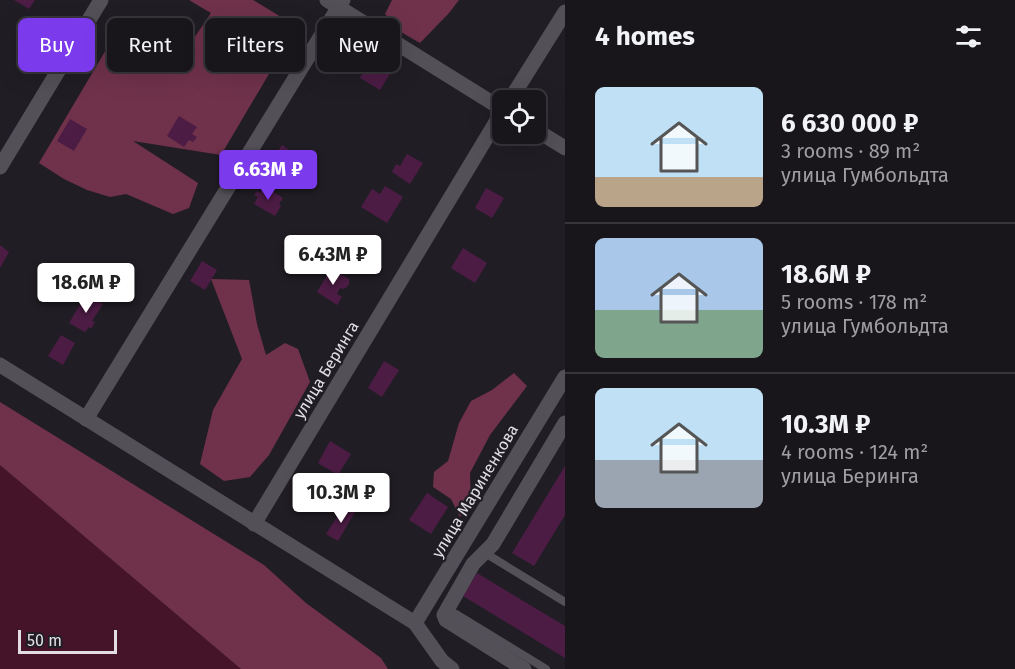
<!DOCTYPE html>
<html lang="en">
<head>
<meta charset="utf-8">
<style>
  body { margin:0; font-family:"Fira Sans",sans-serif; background:#262328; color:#f1f3f6; height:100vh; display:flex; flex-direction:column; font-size:22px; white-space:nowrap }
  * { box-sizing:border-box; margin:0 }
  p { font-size:20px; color:#9f9fa3 }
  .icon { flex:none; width:33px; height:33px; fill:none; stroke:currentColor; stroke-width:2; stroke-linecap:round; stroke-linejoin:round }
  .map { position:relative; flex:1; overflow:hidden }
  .side { display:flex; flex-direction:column; background:#19161b; width:450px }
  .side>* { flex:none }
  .guide { position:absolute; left:18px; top:18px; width:456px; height:54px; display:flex; gap:12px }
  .tools { position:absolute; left:492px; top:90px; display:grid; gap:12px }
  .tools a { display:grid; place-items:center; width:54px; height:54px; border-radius:9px; background:#19161b; box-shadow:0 6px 24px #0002,0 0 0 2px #37353a; font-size:30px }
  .scale { position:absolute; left:18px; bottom:15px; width:99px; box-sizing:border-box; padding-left:6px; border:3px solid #e2dfe4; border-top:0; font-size:16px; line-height:21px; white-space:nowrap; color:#e2dfe4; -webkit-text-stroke:4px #211d24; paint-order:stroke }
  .price { position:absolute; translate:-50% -51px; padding:0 14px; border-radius:6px; background:#fff; color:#222; font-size:20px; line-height:39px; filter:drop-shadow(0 2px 3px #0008) }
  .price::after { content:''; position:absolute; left:50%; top:36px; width:18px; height:14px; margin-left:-9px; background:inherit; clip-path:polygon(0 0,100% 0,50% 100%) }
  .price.on { background:#7c3aed; color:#fff }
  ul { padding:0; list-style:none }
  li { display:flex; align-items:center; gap:18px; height:150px; padding:0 30px }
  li+li { border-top:2px solid #37353a }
  li span { display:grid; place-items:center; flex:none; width:168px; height:120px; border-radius:9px; color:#555 }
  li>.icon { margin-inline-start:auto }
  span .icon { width:72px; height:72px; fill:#fffc; stroke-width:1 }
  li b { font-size:26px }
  h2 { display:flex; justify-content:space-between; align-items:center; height:72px; padding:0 30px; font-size:26px }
  .chip { padding:0 21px; border-radius:9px; background:#19161b; box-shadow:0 6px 24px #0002,0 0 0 2px #37353a; font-size:21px; line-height:54px }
  .chip.on { background:#7c3aed; color:#fff }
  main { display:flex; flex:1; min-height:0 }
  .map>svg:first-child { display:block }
  .green { fill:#461429 }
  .forest { fill:#70324b }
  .building { fill:#4c1c45 }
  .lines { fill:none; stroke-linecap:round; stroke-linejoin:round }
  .service { stroke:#545058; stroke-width:8 }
  .minor { stroke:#545058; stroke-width:15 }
  .labels { text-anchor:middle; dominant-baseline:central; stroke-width:4.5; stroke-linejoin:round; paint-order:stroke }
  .street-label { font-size:16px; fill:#e2dfe4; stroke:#211d24 }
</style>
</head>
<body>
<main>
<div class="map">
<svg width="565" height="669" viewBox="0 0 565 669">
  <rect width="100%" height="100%" fill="#211d24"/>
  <polygon class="green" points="0,465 241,669 0,669"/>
  <g class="forest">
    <polygon points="189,0 253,0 286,20 292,35 221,155 133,141 198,183 189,208 173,214 126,194 110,197 87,190 64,179 39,163 126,16 186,50 211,13"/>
    <polygon points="392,0 459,0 449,13 420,43 401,32 385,14"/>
    <polygon points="211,279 249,280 257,324 266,355 285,343 298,349 310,382 269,455 250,477 224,481 200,464 213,410 242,359"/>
    <polygon points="514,373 527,386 490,435 470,473 471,506 460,517 451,499 433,487 434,472 448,461 459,423 471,401 492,390"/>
    <polygon points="0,402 264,565 306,603 381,658 388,669 241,669 0,465"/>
  </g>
  <g class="building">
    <polygon points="14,0 35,0 29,9"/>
    <polygon points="371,59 391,72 380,90 360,78"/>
    <polygon points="179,116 197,127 192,134 197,137 193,142 189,140 184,147 167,136"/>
    <polygon points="70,119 87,129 74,151 57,141"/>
    <polygon points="282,145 297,155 286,171 271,161"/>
    <polygon points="407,154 423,163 410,184 392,172 396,164 400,166"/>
    <polygon points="264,186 283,198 279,204 281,206 275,216 254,204 258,197 254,195 257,191 260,193"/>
    <polygon points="385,186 403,197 387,223 361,207 372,189 380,194"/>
    <polygon points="486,188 504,198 492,218 475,208"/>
    <polygon points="0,245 9,252 0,268"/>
    <polygon points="463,248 487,263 475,283 451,268"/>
    <polygon points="202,261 217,270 205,290 190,281"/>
    <polygon points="331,269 349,279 349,284 347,287 343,289 340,288 337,294 342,297 337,305 317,292"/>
    <polygon points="86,294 103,304 92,321 95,322 91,329 89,327 85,332 69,323"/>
    <polygon points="61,335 75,343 63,365 48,356"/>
    <polygon points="384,361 399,370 382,397 368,388"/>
    <polygon points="330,441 351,454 338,475 318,463"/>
    <polygon points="565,466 565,515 534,566 512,553"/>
    <polygon points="427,493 448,507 431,534 409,520"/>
    <polygon points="344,506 355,512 338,541 326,534"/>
    <polygon points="477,573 565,626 565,658 463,596"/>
  </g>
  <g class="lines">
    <g class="service">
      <polyline points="485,553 565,602"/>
      <polyline points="456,614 546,669"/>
    </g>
    <g class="minor">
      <polyline points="327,0 502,109"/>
      <polyline points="510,100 565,12"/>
      <polyline points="536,130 565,148"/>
      <polyline points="0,167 101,0"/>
      <polyline points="0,365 415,623 442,661 452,669"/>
      <polyline points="86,419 343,0"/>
      <polyline points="254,524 502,112"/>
      <polyline points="415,623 565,377"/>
      <polyline points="524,669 446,620 444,615 473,564 493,544 565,423"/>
    </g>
  </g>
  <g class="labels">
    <g class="street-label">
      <text transform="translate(326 370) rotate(-59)">улица Беринга</text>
      <text transform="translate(475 491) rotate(-59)">улица Мариненкова</text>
    </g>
  </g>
</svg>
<div class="tools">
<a><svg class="icon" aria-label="locate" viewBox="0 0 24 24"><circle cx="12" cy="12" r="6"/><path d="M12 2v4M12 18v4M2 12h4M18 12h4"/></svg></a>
</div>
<div class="scale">50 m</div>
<b class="price on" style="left:268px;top:201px">6.63M ₽</b>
<b class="price" style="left:333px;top:286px">6.43M ₽</b>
<b class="price" style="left:86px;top:314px">18.6M ₽</b>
<b class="price" style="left:341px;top:524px">10.3M ₽</b>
<div class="guide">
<a class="chip on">Buy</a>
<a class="chip">Rent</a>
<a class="chip">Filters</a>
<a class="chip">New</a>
</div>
</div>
<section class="side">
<h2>4 homes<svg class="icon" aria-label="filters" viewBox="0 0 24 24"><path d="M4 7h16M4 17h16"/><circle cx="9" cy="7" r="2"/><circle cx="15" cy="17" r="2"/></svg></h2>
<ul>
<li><span style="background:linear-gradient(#bfe0f5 75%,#b9a48a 0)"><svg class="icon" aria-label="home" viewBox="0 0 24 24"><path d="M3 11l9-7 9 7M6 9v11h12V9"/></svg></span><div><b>6 630 000 ₽</b><p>3 rooms · 89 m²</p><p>улица Гумбольдта</p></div></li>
<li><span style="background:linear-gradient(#a9c7e8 60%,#7fa58c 0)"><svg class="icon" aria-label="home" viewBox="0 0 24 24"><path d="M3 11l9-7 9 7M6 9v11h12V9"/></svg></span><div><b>18.6M ₽</b><p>5 rooms · 178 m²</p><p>улица Гумбольдта</p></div></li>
<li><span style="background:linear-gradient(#bfe0f5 60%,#9aa5b1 0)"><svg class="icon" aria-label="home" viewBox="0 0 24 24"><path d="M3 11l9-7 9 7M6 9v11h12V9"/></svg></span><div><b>10.3M ₽</b><p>4 rooms · 124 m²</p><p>улица Беринга</p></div></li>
</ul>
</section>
</main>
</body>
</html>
